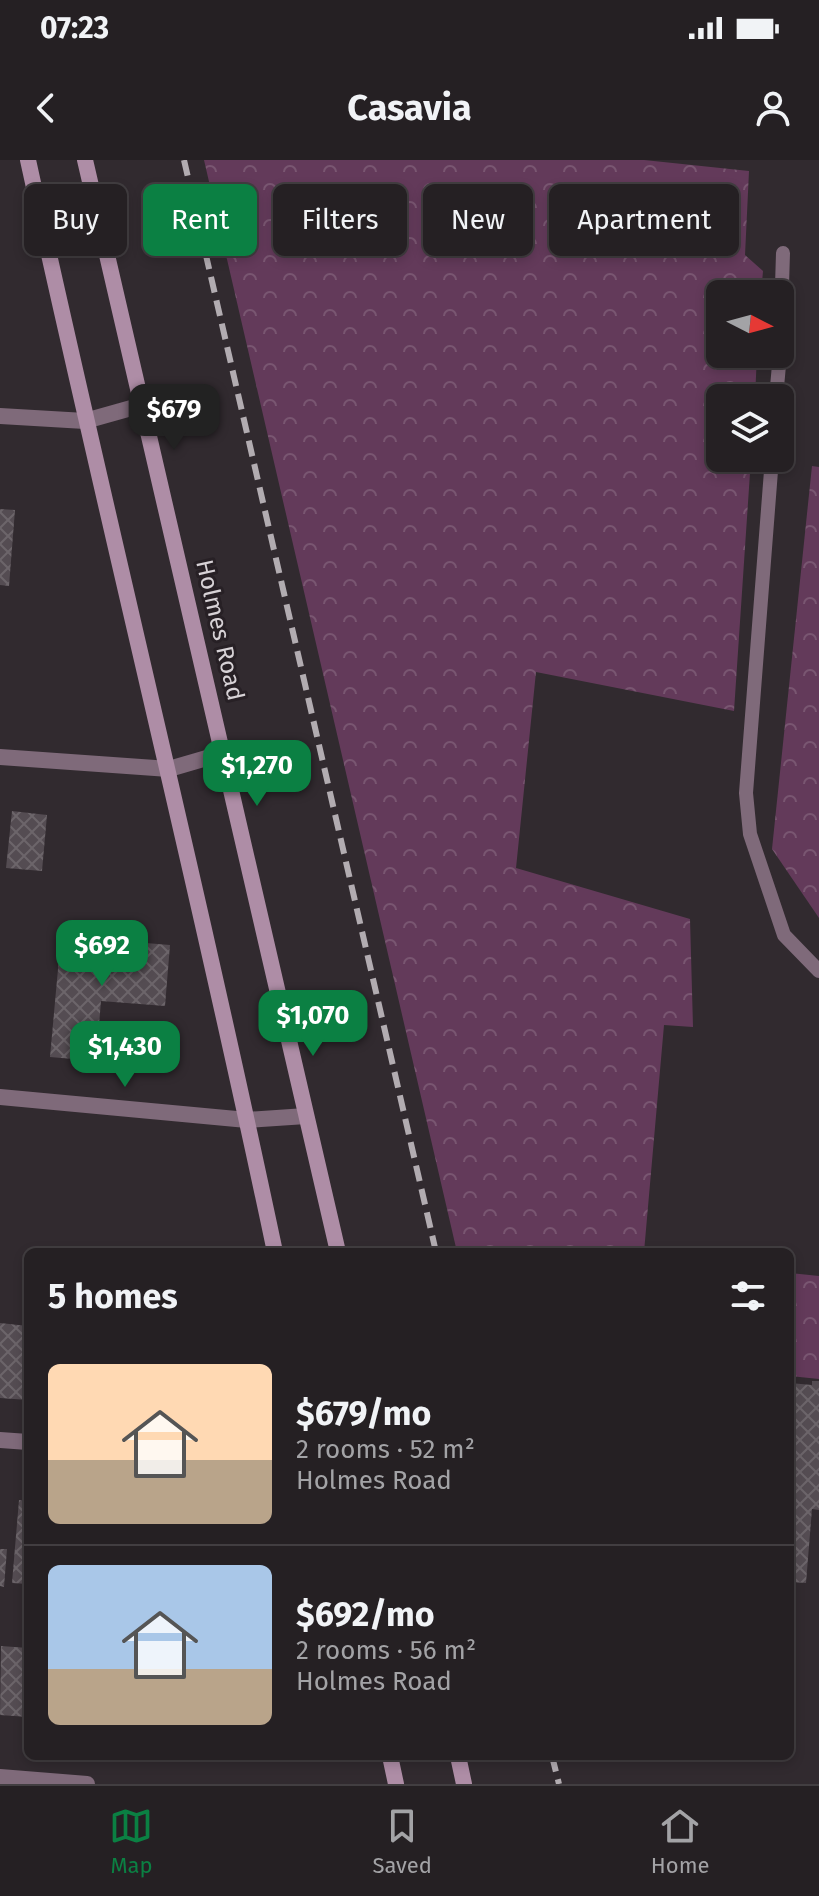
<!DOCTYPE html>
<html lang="en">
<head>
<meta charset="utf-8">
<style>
  body { margin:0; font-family:"Fira Sans",sans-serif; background:#312d30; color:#f1f3f6; height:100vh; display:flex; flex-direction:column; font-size:30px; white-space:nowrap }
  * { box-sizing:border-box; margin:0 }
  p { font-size:26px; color:#a3a3a6 }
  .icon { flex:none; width:44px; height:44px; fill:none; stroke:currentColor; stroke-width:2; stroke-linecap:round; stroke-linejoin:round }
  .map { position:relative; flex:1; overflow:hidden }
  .side { position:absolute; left:24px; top:1088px; width:770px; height:512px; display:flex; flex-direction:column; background:#252023; border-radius:12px; box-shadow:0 4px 12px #0003,0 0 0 2px #423e41 }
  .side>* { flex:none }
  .top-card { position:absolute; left:24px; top:24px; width:772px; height:72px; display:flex; gap:16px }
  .needle { width:52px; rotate:96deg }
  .tools { position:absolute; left:706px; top:120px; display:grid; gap:16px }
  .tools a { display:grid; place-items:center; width:88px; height:88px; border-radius:12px; background:#252023; box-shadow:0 4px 12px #0003,0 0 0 2px #423e41; font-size:40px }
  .price { position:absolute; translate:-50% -68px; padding:0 18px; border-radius:16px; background:#0b8043; color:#fff; font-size:26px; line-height:52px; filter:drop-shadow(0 2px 4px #0008) }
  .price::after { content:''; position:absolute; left:50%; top:48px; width:24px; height:18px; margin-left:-12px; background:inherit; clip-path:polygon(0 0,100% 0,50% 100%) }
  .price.selected { background:#222; color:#fff }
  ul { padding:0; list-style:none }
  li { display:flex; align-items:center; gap:24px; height:200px; padding:0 24px }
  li+li { border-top:2px solid #423e41 }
  li span { display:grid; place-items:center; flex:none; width:224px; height:160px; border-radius:12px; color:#555 }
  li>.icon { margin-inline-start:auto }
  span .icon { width:96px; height:96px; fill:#fffc; stroke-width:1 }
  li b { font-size:34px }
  h2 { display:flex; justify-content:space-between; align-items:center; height:96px; padding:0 24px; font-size:34px }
  .chip { padding:0 28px; border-radius:12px; background:#252023; box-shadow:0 4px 12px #0003,0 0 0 2px #423e41; font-size:28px; line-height:72px }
  .chip.selected { background:#0b8043; color:#fff }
  .status { display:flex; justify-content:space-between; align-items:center; height:56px; padding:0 40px; background:#252023; direction:ltr }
  .status svg { height:22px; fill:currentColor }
  header { display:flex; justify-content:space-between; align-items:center; height:104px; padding:0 24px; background:#252023; font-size:36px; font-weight:700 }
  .tabs { display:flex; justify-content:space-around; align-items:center; height:112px; border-top:2px solid #423e41; background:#252023; font-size:22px; color:#a3a3a6 }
  .tabs a { display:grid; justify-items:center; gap:4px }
  .tabs .selected { color:#0b8043 }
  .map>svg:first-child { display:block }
  .forest { fill:url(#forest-crowns) }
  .building { fill:url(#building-cross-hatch) }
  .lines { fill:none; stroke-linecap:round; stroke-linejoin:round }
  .lane { stroke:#7f6a7a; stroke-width:14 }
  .street { stroke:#7f6a7a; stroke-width:16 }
  .secondary { stroke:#ae8da6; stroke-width:16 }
  .rail { stroke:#b2acb1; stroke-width:6; stroke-dasharray:16 8; stroke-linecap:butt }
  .labels { text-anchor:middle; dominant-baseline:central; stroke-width:6; stroke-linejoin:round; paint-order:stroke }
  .street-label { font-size:24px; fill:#d7d2d6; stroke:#272025 }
</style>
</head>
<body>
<div class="status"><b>07:23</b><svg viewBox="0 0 49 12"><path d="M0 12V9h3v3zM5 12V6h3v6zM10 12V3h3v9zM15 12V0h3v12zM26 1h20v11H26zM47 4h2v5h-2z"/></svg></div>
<header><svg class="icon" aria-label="back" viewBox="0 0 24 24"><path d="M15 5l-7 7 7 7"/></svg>Casavia<svg class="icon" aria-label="person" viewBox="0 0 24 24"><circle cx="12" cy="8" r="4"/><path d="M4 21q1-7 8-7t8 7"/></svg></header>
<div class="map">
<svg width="819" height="1624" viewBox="0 0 819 1624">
  <defs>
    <pattern id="forest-crowns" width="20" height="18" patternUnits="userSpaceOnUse" patternTransform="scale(2)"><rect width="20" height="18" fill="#633a5a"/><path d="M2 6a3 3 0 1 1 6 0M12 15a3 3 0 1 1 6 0" fill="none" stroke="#795671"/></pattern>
    <pattern id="building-cross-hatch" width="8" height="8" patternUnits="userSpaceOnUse" patternTransform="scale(2)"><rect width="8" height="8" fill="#544c52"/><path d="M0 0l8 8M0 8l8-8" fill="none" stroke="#6c656a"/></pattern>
  </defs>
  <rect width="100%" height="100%" fill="#312a2f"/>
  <g class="forest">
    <polygon points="204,0 644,0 749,11 745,95 763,111 761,134 720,134 720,194 757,194 755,238 720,238 720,298 751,298 734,551 536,512 516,708 690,759 693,867 664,865 644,1092 457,1092"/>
    <polygon points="812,306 819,307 819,758 772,689"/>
    <polygon points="790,1113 819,1116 819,1219 790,1216"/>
  </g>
  <g class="building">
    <polygon points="0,349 15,350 9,426 0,425"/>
    <polygon points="12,651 47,655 42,711 6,708"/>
    <polygon points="61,776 170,785 165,846 101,841 96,901 50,897"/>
    <polygon points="0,1163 28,1166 28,1240 0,1238"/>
    <polygon points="812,1221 819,1221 819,1350 812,1349 806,1423 790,1422 790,1223 812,1225"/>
    <polygon points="19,1340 28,1341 28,1424 12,1423"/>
    <polygon points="0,1389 7,1389 4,1427 0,1426"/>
    <polygon points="1,1486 28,1488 28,1557 0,1555"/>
  </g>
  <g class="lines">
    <g class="lane">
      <polyline points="780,191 783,93"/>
      <polyline points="776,238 780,194"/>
      <polyline points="772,298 746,633 750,674 784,775 819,811"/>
    </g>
    <g class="street">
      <polyline points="0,256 85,261 142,245"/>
      <polyline points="0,597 169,609 224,593"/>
      <polyline points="0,937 247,960 306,956"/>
      <polyline points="0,1280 28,1282"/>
      <polyline points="0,1617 87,1624"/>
    </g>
    <g class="secondary">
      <path d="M28,0C108,365 198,727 275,1092"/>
      <polyline points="85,0 338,1092"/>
      <polyline points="390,1596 396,1624"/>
      <polyline points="458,1596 464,1624"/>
    </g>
    <g class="rail">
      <polyline points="184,0 436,1092"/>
      <polyline points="552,1596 559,1624"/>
    </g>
  </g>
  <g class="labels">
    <g class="street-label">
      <text transform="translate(220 470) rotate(77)">Holmes Road</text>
    </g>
  </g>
</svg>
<div class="tools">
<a><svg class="needle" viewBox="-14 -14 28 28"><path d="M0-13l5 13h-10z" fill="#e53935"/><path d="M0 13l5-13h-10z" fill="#a3a3a6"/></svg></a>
<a><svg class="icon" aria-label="layers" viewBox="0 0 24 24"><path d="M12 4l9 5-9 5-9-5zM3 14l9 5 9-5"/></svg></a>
</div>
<b class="price selected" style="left:174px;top:292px">$679</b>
<b class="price" style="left:257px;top:648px">$1,270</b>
<b class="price" style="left:102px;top:828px">$692</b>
<b class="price" style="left:313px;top:898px">$1,070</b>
<b class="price" style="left:125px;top:929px">$1,430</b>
<div class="top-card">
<a class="chip">Buy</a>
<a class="chip selected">Rent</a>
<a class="chip">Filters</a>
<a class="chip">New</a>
<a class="chip">Apartment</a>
</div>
<section class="side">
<h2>5 homes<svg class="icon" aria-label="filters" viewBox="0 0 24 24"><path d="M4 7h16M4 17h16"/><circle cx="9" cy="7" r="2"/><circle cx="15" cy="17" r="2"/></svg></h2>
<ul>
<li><span style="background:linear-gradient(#ffd9b3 60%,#b9a48a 0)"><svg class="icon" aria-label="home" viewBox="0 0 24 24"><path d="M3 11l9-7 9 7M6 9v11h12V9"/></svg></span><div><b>$679/mo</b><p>2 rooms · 52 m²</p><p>Holmes Road</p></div></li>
<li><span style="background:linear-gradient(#a9c7e8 65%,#b9a48a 0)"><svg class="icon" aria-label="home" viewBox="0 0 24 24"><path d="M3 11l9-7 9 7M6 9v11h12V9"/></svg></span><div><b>$692/mo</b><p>2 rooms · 56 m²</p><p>Holmes Road</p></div></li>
</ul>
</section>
</div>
<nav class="tabs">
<a class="selected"><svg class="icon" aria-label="map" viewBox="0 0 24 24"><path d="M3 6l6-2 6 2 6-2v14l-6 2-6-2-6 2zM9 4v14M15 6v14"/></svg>Map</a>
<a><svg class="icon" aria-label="saved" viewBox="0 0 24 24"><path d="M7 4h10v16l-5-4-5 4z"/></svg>Saved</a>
<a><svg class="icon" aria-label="home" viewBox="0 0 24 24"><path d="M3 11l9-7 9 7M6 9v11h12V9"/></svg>Home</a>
</nav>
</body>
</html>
